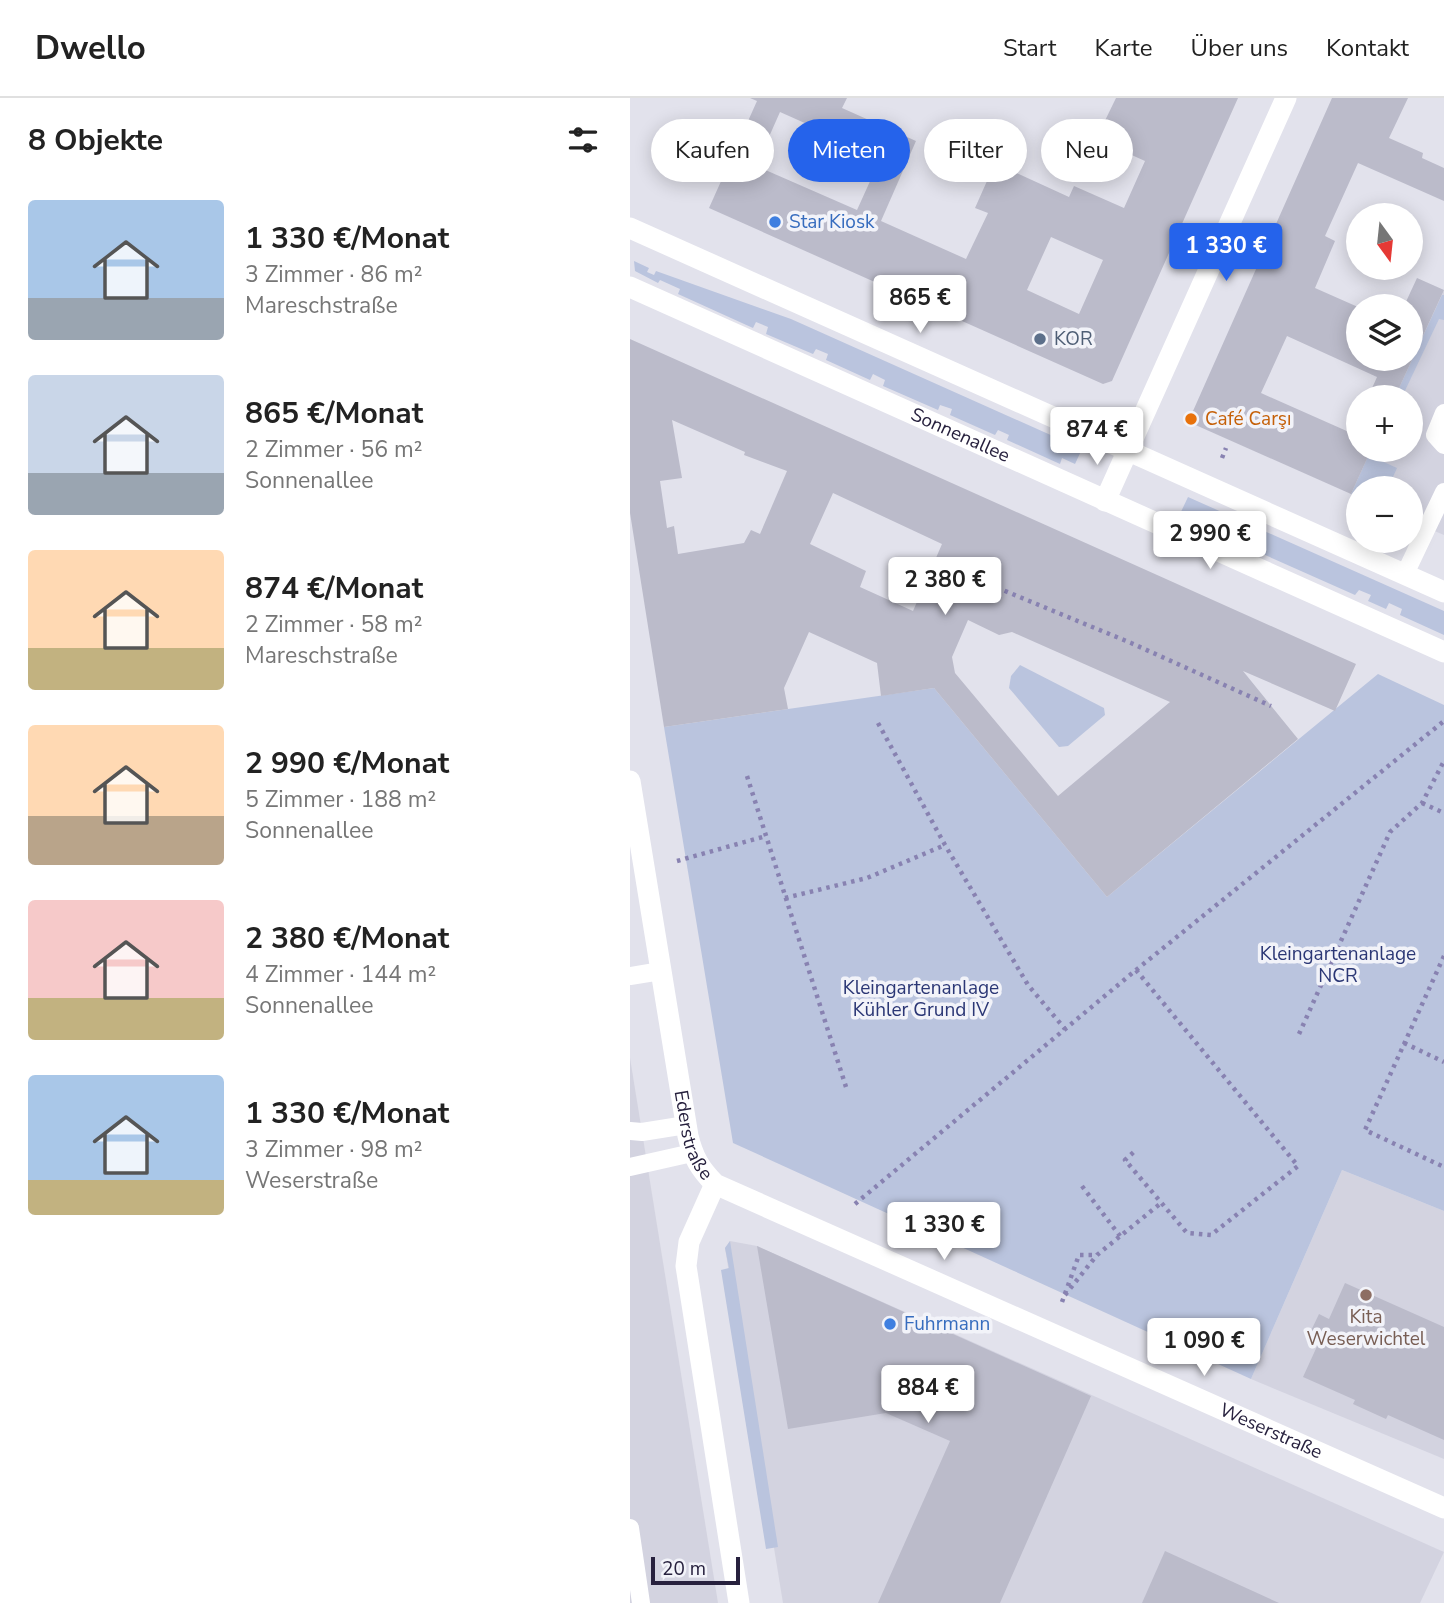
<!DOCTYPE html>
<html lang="de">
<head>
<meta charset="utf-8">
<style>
  body { margin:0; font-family:"Nunito Sans",sans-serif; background:#f2f2f2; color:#222; height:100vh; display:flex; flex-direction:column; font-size:26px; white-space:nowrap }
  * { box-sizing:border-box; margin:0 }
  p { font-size:23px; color:#767676 }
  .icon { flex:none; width:38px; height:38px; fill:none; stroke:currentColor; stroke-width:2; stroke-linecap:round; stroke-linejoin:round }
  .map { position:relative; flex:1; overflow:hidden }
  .details { display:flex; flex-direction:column; background:#fff; width:630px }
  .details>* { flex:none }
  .guide { position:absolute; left:21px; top:21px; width:665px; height:63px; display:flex; gap:14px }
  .needle { width:46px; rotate:165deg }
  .controls { position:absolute; left:716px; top:105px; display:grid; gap:14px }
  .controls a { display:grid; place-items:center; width:77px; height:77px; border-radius:50%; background:#fff; box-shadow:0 4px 18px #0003; font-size:35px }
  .scale { position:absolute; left:21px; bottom:18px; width:89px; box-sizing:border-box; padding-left:7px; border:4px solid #27213e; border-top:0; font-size:19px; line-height:24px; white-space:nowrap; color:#27213e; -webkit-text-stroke:5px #f2f3f9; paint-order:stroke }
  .price { position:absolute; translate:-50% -60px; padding:0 16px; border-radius:7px; background:#fff; color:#222; font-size:23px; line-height:46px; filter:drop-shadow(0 2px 4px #0008) }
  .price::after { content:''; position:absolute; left:50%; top:42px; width:21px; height:16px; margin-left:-10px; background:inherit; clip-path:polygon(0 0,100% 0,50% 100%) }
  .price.on { background:#2563eb; color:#fff }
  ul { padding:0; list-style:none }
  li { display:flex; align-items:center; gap:21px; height:175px; padding:0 28px }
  li span { display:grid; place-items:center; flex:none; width:196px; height:140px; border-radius:7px; color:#555 }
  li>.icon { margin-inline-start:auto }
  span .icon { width:84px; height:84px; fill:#fffc; stroke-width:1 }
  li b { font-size:30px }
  h2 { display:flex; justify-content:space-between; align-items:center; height:84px; padding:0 28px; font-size:30px }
  .chip { padding:0 24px; border-radius:32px; background:#fff; box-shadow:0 4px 18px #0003; font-size:24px; line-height:63px }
  .chip.on { background:#2563eb; color:#fff }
  header { display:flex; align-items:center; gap:42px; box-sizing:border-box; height:98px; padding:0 35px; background:#fff; border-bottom:2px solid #e0e0e0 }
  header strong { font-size:33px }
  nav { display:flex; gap:38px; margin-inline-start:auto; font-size:24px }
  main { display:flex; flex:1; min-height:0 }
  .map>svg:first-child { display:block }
  .built { fill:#d3d3e0 }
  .green { fill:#bac4de }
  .building { fill:#bbbbca; fill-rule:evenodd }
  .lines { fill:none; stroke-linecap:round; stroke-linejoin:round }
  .path { stroke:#8882b1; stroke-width:4.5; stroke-dasharray:3.5 5; stroke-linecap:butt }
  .lane { stroke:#fff; stroke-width:18 }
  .street { stroke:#fff; stroke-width:21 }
  .secondary { stroke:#fff; stroke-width:21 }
  .shop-dot { fill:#3f7fe0; stroke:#f2f3f9; stroke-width:2.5 }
  .service-dot { fill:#5c6f8a; stroke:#f2f3f9; stroke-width:2.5 }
  .food-dot { fill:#e8710a; stroke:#f2f3f9; stroke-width:2.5 }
  .education-dot { fill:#8d6e63; stroke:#f2f3f9; stroke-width:2.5 }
  .labels { text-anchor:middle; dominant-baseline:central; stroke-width:7; stroke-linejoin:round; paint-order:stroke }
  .shop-label { font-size:19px; fill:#366cbe; stroke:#f2f3f9; text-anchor:start }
  .service-label { font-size:19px; fill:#4e5e75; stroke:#f2f3f9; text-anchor:start }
  .food-label { font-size:19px; fill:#c56008; stroke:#f2f3f9; text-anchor:start }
  .street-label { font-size:19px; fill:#27213e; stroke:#f2f3f9 }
  .park-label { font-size:19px; fill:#2b3775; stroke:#f2f3f9 }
  .education-label { font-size:19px; fill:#785e54; stroke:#f2f3f9 }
</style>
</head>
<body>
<header>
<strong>Dwello</strong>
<nav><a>Start</a><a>Karte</a><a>Über uns</a><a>Kontakt</a></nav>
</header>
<main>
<section class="details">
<h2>8 Objekte<svg class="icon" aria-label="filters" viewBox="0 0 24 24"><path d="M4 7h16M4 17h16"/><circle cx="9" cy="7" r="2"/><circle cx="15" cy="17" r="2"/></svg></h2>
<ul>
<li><span style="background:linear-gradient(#a9c7e8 70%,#9aa5b1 0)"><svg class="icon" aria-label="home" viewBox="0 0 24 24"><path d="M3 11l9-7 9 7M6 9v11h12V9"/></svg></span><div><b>1 330 €/Monat</b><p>3 Zimmer · 86 m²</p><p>Mareschstraße</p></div></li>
<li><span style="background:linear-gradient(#c9d6e8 70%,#9aa5b1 0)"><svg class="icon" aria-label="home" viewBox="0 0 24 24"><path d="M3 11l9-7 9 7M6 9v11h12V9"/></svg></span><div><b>865 €/Monat</b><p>2 Zimmer · 56 m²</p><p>Sonnenallee</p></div></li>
<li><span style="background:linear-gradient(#ffd9b3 70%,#c2b280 0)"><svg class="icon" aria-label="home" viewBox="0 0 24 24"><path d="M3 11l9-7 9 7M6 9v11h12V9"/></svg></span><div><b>874 €/Monat</b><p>2 Zimmer · 58 m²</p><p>Mareschstraße</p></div></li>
<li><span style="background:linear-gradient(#ffd9b3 65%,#b9a48a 0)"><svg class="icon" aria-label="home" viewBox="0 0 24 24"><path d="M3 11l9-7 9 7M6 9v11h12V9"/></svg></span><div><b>2 990 €/Monat</b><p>5 Zimmer · 188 m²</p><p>Sonnenallee</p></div></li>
<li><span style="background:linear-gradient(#f6c9c9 70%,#c2b280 0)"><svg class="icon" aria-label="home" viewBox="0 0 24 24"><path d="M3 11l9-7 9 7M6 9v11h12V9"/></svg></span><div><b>2 380 €/Monat</b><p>4 Zimmer · 144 m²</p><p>Sonnenallee</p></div></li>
<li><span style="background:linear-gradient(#a9c7e8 75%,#c2b280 0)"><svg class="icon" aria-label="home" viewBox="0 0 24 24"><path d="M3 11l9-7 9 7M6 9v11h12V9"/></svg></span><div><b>1 330 €/Monat</b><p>3 Zimmer · 98 m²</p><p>Weserstraße</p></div></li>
</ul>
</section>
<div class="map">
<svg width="814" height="1505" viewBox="0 0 814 1505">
  <rect width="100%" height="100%" fill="#e2e2ec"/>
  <g class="built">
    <polygon points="814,192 814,437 781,423 780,390 728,390 728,399 721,396 741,352 780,352 780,299 765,299"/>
    <polygon points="0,960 12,1034 88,1505 0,1505"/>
    <polygon points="712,1072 814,1113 814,1361 621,1281"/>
    <polygon points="100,1143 127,1148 814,1454 790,1505 153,1505 95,1150"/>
  </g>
  <g class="green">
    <polygon points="4,163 19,170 17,174 24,177 26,173 161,221 452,351 445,366 432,360 430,366 377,342 379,337 368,332 365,337 320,317 322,311 310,307 308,312 253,288 255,282 243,276 240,282 196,262 198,256 186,251 183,256 136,236 138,229 126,224 123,230 48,196 50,191 30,182 28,185 5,173"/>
    <polygon points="812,197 814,197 814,222 809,221 772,299 765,299"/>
    <polygon points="741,352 748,352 745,360 767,370 758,390 728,390 728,399 721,396"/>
    <polygon points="558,399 814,513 814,537 770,517 772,511 759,505 756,511 738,503 741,497 729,492 725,497 624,452 626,446 609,438 606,444 549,418"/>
    <polygon points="390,567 474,610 475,617 438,648 429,649 379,590 381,578"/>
    <polygon points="748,576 814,607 814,1113 712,1072 621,1281 103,1045 34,629 304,590 477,799"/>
    <polygon points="100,1143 148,1449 136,1451 91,1172 99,1170 95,1150"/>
  </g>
  <g class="building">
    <path d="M120,0H217L212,10L286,43L251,123L336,161L358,115L345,110L365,65L439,99L444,88L494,110L515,63L466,41L486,0H608L482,283L473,286L79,110L127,3ZM150,14L251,59L227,112L126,68ZM421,139L473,162L449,216L397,192Z"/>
    <polygon points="702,0 778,0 759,40 793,55 792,60 814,70 814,103 728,65 695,138 705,143 685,190 728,209 728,261 780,261 780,208 774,208 787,180 814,192 765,299 738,299 747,279 657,238 631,295 728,338 728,352 741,352 721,396 561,325 559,322"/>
    <path d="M0,241L726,566L705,613L613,573L668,641L477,799L304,590L251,598L247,565L179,534L154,590L158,611L34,629L0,415ZM42,322L115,354L114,357L157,373L130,436L121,432L114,445L48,456L44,428L37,430L30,383L52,380ZM203,395L312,446L283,513L230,489L236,473L180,446ZM338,522L369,537L382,534L540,604L428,698L325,575L322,559Z"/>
    <polygon points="127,1148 461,1298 370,1505 248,1505 320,1343 256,1315 158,1331"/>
    <polygon points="715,1185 814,1229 814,1342 758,1317 756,1321 723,1306 725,1302 673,1279 689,1244 678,1239 689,1216 699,1221"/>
    <polygon points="535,1453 649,1505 512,1505"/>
  </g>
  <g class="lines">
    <g class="path">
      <polyline points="592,360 596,350"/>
      <polyline points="351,483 501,545 641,608"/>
      <polyline points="248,625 315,747 398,887 435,931"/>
      <polyline points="117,678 216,989"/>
      <polyline points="792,705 814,715"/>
      <polyline points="47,763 136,738"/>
      <polyline points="155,800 237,780 315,747"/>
      <polyline points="814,858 735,1032 814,1069"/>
      <polyline points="506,872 668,1068 581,1137 557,1135 495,1062 507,1051"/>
      <polyline points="669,936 760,734 792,705 814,663"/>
      <polyline points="774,945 814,964"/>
      <polyline points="452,1088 490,1138"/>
      <polyline points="225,1106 506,872 814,623"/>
      <polyline points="435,1197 467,1157 531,1105"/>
      <polyline points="432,1204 449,1157 466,1157"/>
    </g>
    <g class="lane">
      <polyline points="814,315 805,337 814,347"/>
      <polyline points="775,476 814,394"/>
      <polyline points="0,878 31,873"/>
      <polyline points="0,1033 12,1034 56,1027"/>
      <polyline points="0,1069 62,1055"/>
      <polyline points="0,1430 11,1505"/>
    </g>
    <g class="street">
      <polyline points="475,403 656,0"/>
      <path id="s1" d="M0,683L58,1038C63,1059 70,1071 85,1086L814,1410"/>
      <polyline points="85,1086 59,1144 56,1168 109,1505"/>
    </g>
    <g class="secondary">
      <polyline points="0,130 814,494"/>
      <path id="s2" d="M0,189L814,554"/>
    </g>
  </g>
  <g class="shop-dot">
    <circle cx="145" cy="124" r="7"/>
    <circle cx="260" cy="1226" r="7"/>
  </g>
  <circle class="service-dot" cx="410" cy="241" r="7"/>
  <circle class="food-dot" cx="561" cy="321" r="7"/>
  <circle class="education-dot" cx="736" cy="1197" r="7"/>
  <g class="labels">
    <g class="shop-label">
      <text x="159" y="124">Star Kiosk</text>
      <text x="274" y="1226">Fuhrmann</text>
    </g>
    <g class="service-label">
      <text x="424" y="241">KOR</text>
    </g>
    <g class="food-label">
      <text x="575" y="321">Café Carşı</text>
    </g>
    <g class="street-label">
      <text stroke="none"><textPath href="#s2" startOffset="362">Sonnenallee</textPath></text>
      <text stroke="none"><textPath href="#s1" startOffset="360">Ederstraße</textPath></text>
      <text stroke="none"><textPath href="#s1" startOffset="1024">Weserstraße</textPath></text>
    </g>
    <g class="park-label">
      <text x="708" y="856">Kleingartenanlage<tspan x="708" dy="22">NCR</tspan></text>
      <text x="291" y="890">Kleingartenanlage<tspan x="291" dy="22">Kühler Grund IV</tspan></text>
    </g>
    <g class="education-label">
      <text x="736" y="1219">Kita<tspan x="736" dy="22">Weserwichtel</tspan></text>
    </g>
  </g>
</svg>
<div class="controls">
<a><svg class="needle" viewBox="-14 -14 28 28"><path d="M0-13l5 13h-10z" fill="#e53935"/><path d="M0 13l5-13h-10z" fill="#767676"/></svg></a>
<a><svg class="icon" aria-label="layers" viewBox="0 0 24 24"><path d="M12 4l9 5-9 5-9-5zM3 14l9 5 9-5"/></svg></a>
<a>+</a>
<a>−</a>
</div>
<div class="scale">20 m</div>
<b class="price on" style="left:596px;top:185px">1 330 €</b>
<b class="price" style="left:290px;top:237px">865 €</b>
<b class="price" style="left:467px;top:369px">874 €</b>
<b class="price" style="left:580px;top:473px">2 990 €</b>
<b class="price" style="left:315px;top:519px">2 380 €</b>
<b class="price" style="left:314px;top:1164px">1 330 €</b>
<b class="price" style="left:574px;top:1280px">1 090 €</b>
<b class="price" style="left:298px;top:1327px">884 €</b>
<div class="guide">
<a class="chip">Kaufen</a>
<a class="chip on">Mieten</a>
<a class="chip">Filter</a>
<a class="chip">Neu</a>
</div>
</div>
</main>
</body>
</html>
